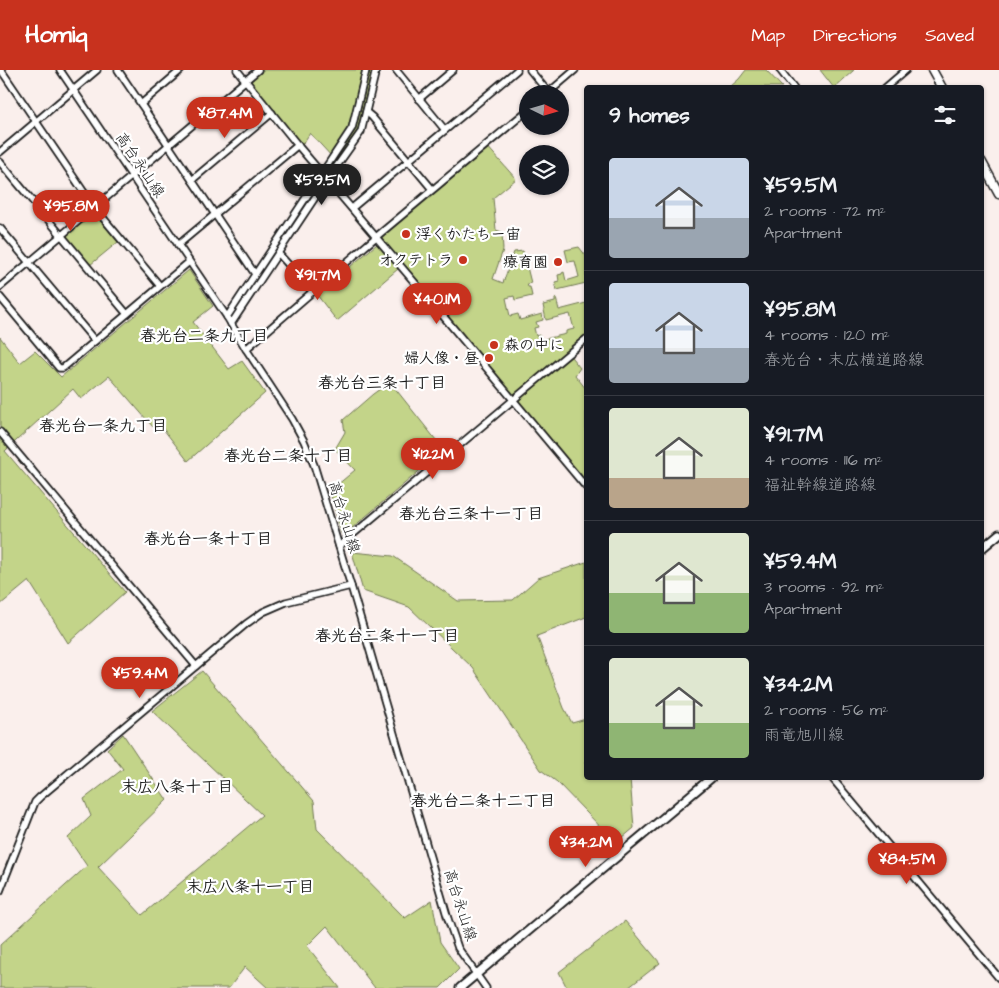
<!DOCTYPE html>
<html lang="en">
<head>
<meta charset="utf-8">
<style>
  body { margin:0; font-family:"Architects Daughter","Klee One",sans-serif; background:#242831; color:#f1f3f6; height:100vh; display:flex; flex-direction:column; font-size:19px; white-space:nowrap }
  * { box-sizing:border-box; margin:0 }
  p { font-size:16px; color:#9ea1a6 }
  .icon { flex:none; width:28px; height:28px; fill:none; stroke:currentColor; stroke-width:2; stroke-linecap:round; stroke-linejoin:round }
  .map { position:relative; flex:1; overflow:hidden }
  .sheet { position:absolute; left:584px; top:15px; width:400px; height:695px; display:flex; flex-direction:column; background:#171b24; border-radius:5px; box-shadow:0 1px 4px #0004 }
  .sheet>* { flex:none }
  .needle { width:32px; rotate:95deg }
  .controls { position:absolute; left:519px; top:15px; display:grid; gap:10px }
  .controls a { display:grid; place-items:center; width:50px; height:50px; border-radius:50%; background:#171b24; box-shadow:0 1px 4px #0004; font-size:25px }
  .price { position:absolute; translate:-50% -42px; padding:0 11px; border-radius:18px; background:#c8321e; color:#fff; font-size:16px; line-height:32px; filter:drop-shadow(0 1px 2px #0008) }
  .price::after { content:''; position:absolute; left:50%; top:30px; width:15px; height:11px; margin-left:-8px; background:inherit; clip-path:polygon(0 0,100% 0,50% 100%) }
  .price.on { background:#222; color:#fff }
  ul { padding:0; list-style:none }
  li { display:flex; align-items:center; gap:15px; height:125px; padding:0 25px }
  li+li { border-top:1px solid #363941 }
  li span { display:grid; place-items:center; flex:none; width:140px; height:100px; border-radius:5px; color:#555 }
  li>.icon { margin-inline-start:auto }
  span .icon { width:60px; height:60px; fill:#fffc; stroke-width:1 }
  li b { font-size:21px }
  h2 { display:flex; justify-content:space-between; align-items:center; height:60px; padding:0 25px; font-size:21px }
  header { display:flex; align-items:center; gap:30px; box-sizing:border-box; height:70px; padding:0 25px; background:#c8321e; color:#fff }
  header strong { font-size:24px }
  nav { display:flex; gap:28px; margin-inline-start:auto; font-size:18px }
  .map>svg:first-child { display:block }
  .green { fill:#c3d489; stroke:#707852 }
  .lines { fill:none; stroke-linecap:round; stroke-linejoin:round }
  .minor-casing { stroke:#1c1c1c; stroke-width:9 }
  .major-casing { stroke:#1c1c1c; stroke-width:11 }
  .highway-casing { stroke:#1c1c1c; stroke-width:11 }
  .minor { stroke:#fff; stroke-width:5.5 }
  .major { stroke:#fff; stroke-width:7 }
  .highway { stroke:#fff; stroke-width:8 }
  .poi-dot { fill:#c8321e; stroke:#fff; stroke-width:2 }
  .labels { text-anchor:middle; dominant-baseline:central; stroke-width:4.5; stroke-linejoin:round; paint-order:stroke }
  .street-label { font-size:15px; fill:#1c1c1c; stroke:#fff }
  .poi-label { font-size:15px; font-weight:bold; fill:#1c1c1c; stroke:#fff; text-anchor:end }
  .neighbourhood-label { font-size:16px; font-weight:bold; fill:#1c1c1c; stroke:#fff }
</style>
</head>
<body>
<header>
<strong>Homiq</strong>
<nav><a>Map</a><a>Directions</a><a>Saved</a></nav>
</header>
<div class="map">
<svg width="999" height="918" viewBox="0 0 999 918">
  <rect width="100%" height="100%" fill="#faefec"/>
  <filter id="ink" filterUnits="userSpaceOnUse"><feTurbulence type="fractalNoise" baseFrequency=".02" numOctaves="2"/><feDisplacementMap in="SourceGraphic" scale="10" xChannelSelector="R" yChannelSelector="G"/><feConvolveMatrix kernelMatrix="1 2 1 2 8 2 1 2 1" color-interpolation-filters="sRGB"/></filter>
  <g filter="url(#ink)">
    <g class="green">
      <polygon points="258,0 366,0 352,58 333,88 310,63 300,78 246,11"/>
      <polygon points="746,0 766,0 782,17 730,17 739,9"/>
      <polygon points="820,0 854,0 834,18"/>
      <polygon points="371,1 373,2 359,61 328,106 326,102 354,59 369,2"/>
      <polygon points="486,75 516,109 493,128 496,160 502,162 503,180 493,209 503,213 514,182 523,181 531,213 527,214 528,217 530,217 532,226 515,230 514,226 506,228 510,246 518,244 520,250 542,244 543,250 536,252 538,257 534,258 536,266 539,265 541,270 566,264 566,261 574,259 570,244 546,250 543,235 555,232 555,228 556,228 559,240 586,233 586,269 568,283 580,298 575,305 586,319 586,417 376,167"/>
      <polygon points="322,110 324,112 234,250 230,248 320,111"/>
      <polygon points="94,143 118,172 90,195 66,166"/>
      <polygon points="377,174 398,199 337,251 317,225"/>
      <polygon points="579,177 586,186 586,213 557,220 555,212 559,211 558,205 562,204 562,203 564,202 566,211 579,207 575,191 568,192 565,180"/>
      <polygon points="189,200 213,236 193,252 229,299 242,291 265,323 188,391 157,351 153,357 109,306 81,329 73,319 5,381 125,522 68,573 29,511 0,535 0,267 20,293 35,281 61,307"/>
      <polygon points="390,312 444,380 345,464 341,463 330,421 355,400 335,379 345,362 343,350 373,324"/>
      <polygon points="352,482 393,486 458,531 513,530 538,508 586,492 586,547 537,566 564,638 572,653 586,649 586,708 630,708 634,758 616,773 557,712 541,700 473,598 409,537 363,521"/>
      <polygon points="202,601 314,731 317,759 405,848 432,830 440,872 459,899 440,918 375,918 327,856 307,876 340,918 268,918 245,897 229,918 0,918 0,875 87,796 68,768 91,746 84,729 123,699 107,679 123,664 167,730 98,797 142,845 262,745 152,641"/>
      <polygon points="625,851 660,893 628,918 567,918 559,902"/>
    </g>
    <g class="lines">
      <defs>
        <g id="minor">
          <polyline points="1,0 94,137 160,216"/>
          <polyline points="60,0 227,247 246,279 292,349 304,371 314,395 351,516 448,849 458,878 486,918"/>
          <polyline points="118,0 255,204"/>
          <polyline points="237,0 300,78 433,234 586,417"/>
          <polyline points="396,0 445,60"/>
          <polyline points="530,0 548,22"/>
          <polyline points="780,0 794,18"/>
          <polyline points="885,18 906,0"/>
          <polyline points="547,24 575,0"/>
          <polyline points="419,29 453,0"/>
          <polyline points="141,34 181,0"/>
          <polyline points="366,42 372,47 432,119"/>
          <polyline points="0,82 97,0"/>
          <polyline points="0,92 127,244"/>
          <polyline points="192,110 272,43"/>
          <polyline points="352,138 517,0"/>
          <polyline points="0,158 95,271"/>
          <polyline points="178,175 298,75"/>
          <polyline points="278,183 313,222"/>
          <polyline points="0,217 258,0"/>
          <polyline points="0,227 59,298 63,298 189,192"/>
          <polyline points="227,247 352,58 366,0"/>
          <polyline points="231,254 322,117 361,62 376,0"/>
          <polyline points="246,279 376,167 528,40"/>
          <polyline points="0,362 196,596"/>
          <polyline points="339,476 586,269"/>
          <polyline points="832,708 999,908"/>
          <polyline points="0,821 35,732 40,727 246,554 263,542 286,532 351,516"/>
        </g>
        <g id="major">
          <polyline points="981,479 999,464"/>
          <polyline points="460,918 711,708"/>
        </g>
        <g id="highway">
          <polyline points="932,0 942,18"/>
          <polyline points="981,91 999,124"/>
        </g>
      </defs>
      <use href="#minor" class="minor-casing"/>
      <use href="#major" class="major-casing"/>
      <use href="#highway" class="highway-casing"/>
      <use href="#minor" class="minor"/>
      <use href="#major" class="major"/>
      <use href="#highway" class="highway"/>
    </g>
  </g>
  <g class="poi-dot">
    <circle cx="406" cy="164" r="5"/>
    <circle cx="463" cy="190" r="5"/>
    <circle cx="558" cy="192" r="5"/>
    <circle cx="494" cy="275" r="5"/>
    <circle cx="489" cy="288" r="5"/>
  </g>
  <g class="labels">
    <g class="street-label">
      <text transform="translate(140 95) rotate(56)">高台永山線</text>
      <text transform="translate(344 447) rotate(73)">高台永山線</text>
      <text transform="translate(460 835) rotate(72)">高台永山線</text>
    </g>
    <g class="poi-label">
      <text x="416" y="164" text-anchor="start">浮くかたちー宙</text>
      <text x="453" y="190">オクテトラ</text>
      <text x="548" y="192">療育園</text>
      <text x="504" y="275" text-anchor="start">森の中に</text>
      <text x="479" y="288">婦人像・昼</text>
    </g>
    <g class="neighbourhood-label">
      <text x="204" y="266">春光台二条九丁目</text>
      <text x="382" y="313">春光台三条十丁目</text>
      <text x="103" y="356">春光台一条九丁目</text>
      <text x="288" y="386">春光台二条十丁目</text>
      <text x="471" y="444">春光台三条十一丁目</text>
      <text x="208" y="469">春光台一条十丁目</text>
      <text x="387" y="566">春光台二条十一丁目</text>
      <text x="177" y="717">末広八条十丁目</text>
      <text x="483" y="731">春光台二条十二丁目</text>
      <text x="250" y="817">末広八条十一丁目</text>
    </g>
  </g>
</svg>
<div class="controls">
<a><svg class="needle" viewBox="-14 -14 28 28"><path d="M0-13l5 13h-10z" fill="#e53935"/><path d="M0 13l5-13h-10z" fill="#9ea1a6"/></svg></a>
<a><svg class="icon" aria-label="layers" viewBox="0 0 24 24"><path d="M12 4l9 5-9 5-9-5zM3 14l9 5 9-5"/></svg></a>
</div>
<b class="price" style="left:225px;top:69px">¥87.4M</b>
<b class="price on" style="left:322px;top:136px">¥59.5M</b>
<b class="price" style="left:71px;top:162px">¥95.8M</b>
<b class="price" style="left:318px;top:231px">¥91.7M</b>
<b class="price" style="left:437px;top:255px">¥40.1M</b>
<b class="price" style="left:433px;top:410px">¥122M</b>
<b class="price" style="left:140px;top:629px">¥59.4M</b>
<b class="price" style="left:586px;top:798px">¥34.2M</b>
<b class="price" style="left:907px;top:815px">¥84.5M</b>
<section class="sheet">
<h2>9 homes<svg class="icon" aria-label="filters" viewBox="0 0 24 24"><path d="M4 7h16M4 17h16"/><circle cx="9" cy="7" r="2"/><circle cx="15" cy="17" r="2"/></svg></h2>
<ul>
<li><span style="background:linear-gradient(#c9d6e8 60%,#9aa5b1 0)"><svg class="icon" aria-label="home" viewBox="0 0 24 24"><path d="M3 11l9-7 9 7M6 9v11h12V9"/></svg></span><div><b>¥59.5M</b><p>2 rooms · 72 m²</p><p>Apartment</p></div></li>
<li><span style="background:linear-gradient(#c9d6e8 65%,#9aa5b1 0)"><svg class="icon" aria-label="home" viewBox="0 0 24 24"><path d="M3 11l9-7 9 7M6 9v11h12V9"/></svg></span><div><b>¥95.8M</b><p>4 rooms · 120 m²</p><p>春光台・末広横道路線</p></div></li>
<li><span style="background:linear-gradient(#dfe7d0 70%,#b9a48a 0)"><svg class="icon" aria-label="home" viewBox="0 0 24 24"><path d="M3 11l9-7 9 7M6 9v11h12V9"/></svg></span><div><b>¥91.7M</b><p>4 rooms · 116 m²</p><p>福祉幹線道路線</p></div></li>
<li><span style="background:linear-gradient(#dfe7d0 60%,#8fb573 0)"><svg class="icon" aria-label="home" viewBox="0 0 24 24"><path d="M3 11l9-7 9 7M6 9v11h12V9"/></svg></span><div><b>¥59.4M</b><p>3 rooms · 92 m²</p><p>Apartment</p></div></li>
<li><span style="background:linear-gradient(#dfe7d0 65%,#8fb573 0)"><svg class="icon" aria-label="home" viewBox="0 0 24 24"><path d="M3 11l9-7 9 7M6 9v11h12V9"/></svg></span><div><b>¥34.2M</b><p>2 rooms · 56 m²</p><p>雨竜旭川線</p></div></li>
</ul>
</section>
</div>
</body>
</html>
